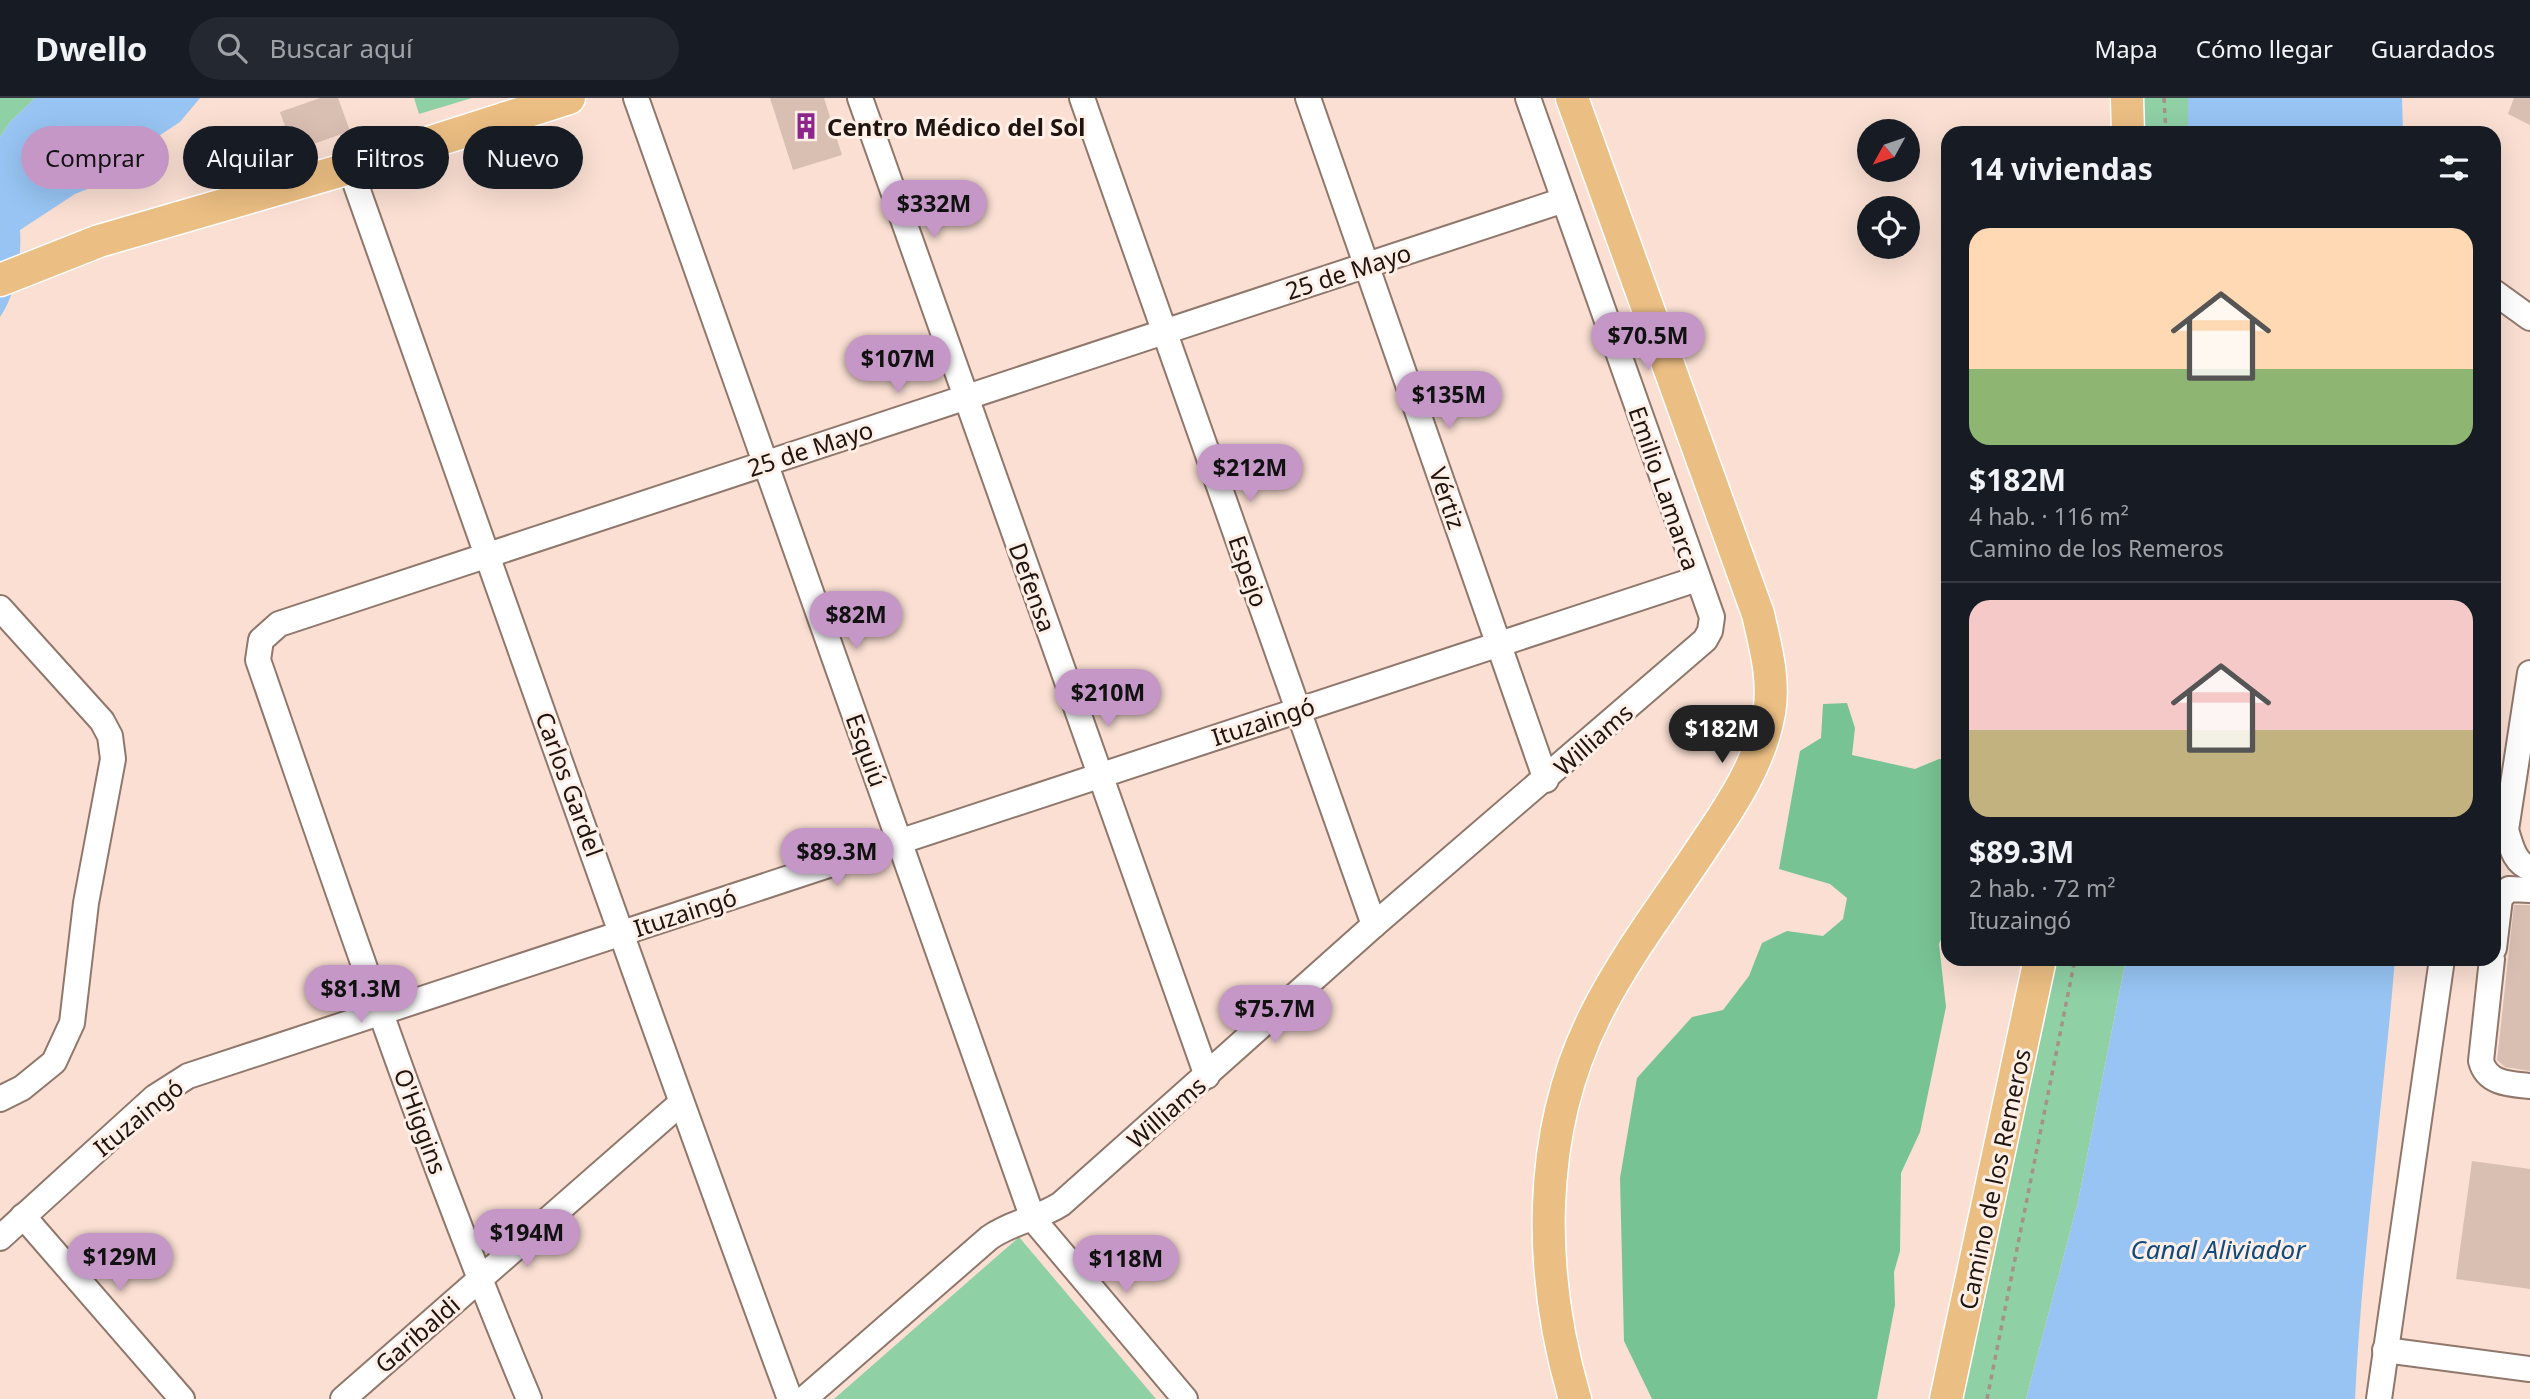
<!DOCTYPE html>
<html lang="es">
<head>
<meta charset="utf-8">
<style>
  body { margin:0; font-family:"Noto Sans",sans-serif; background:#242831; color:#f1f3f6; height:100vh; display:flex; flex-direction:column; font-size:26px; white-space:nowrap }
  * { box-sizing:border-box; margin:0 }
  p { font-size:23px; color:#9ea1a6 }
  .icon { flex:none; width:38px; height:38px; fill:none; stroke:currentColor; stroke-width:2; stroke-linecap:round; stroke-linejoin:round }
  .map { position:relative; flex:1; overflow:hidden }
  .drawer { position:absolute; left:1941px; top:28px; width:560px; height:840px; display:flex; flex-direction:column; background:#171b24; border-radius:21px; box-shadow:0 7px 28px #0002 }
  .drawer>* { flex:none }
  .guide { position:absolute; left:21px; top:28px; width:665px; height:63px; display:flex; gap:14px }
  .needle { width:46px; rotate:230deg }
  .fabs { position:absolute; left:1857px; top:21px; display:grid; gap:14px }
  .fabs a { display:grid; place-items:center; width:63px; height:63px; border-radius:50%; background:#171b24; box-shadow:0 7px 28px #0002; font-size:35px }
  .price { position:absolute; translate:-50% -60px; padding:0 16px; border-radius:24px; background:#c497c6; color:#111; font-size:23px; line-height:46px; filter:drop-shadow(0 2px 4px #0008) }
  .price::after { content:''; position:absolute; left:50%; top:42px; width:21px; height:16px; margin-left:-10px; background:inherit; clip-path:polygon(0 0,100% 0,50% 100%) }
  .price.active { background:#222; color:#fff }
  ul { padding:0; list-style:none }
  li { display:grid; align-content:center; gap:14px; height:371px; padding:0 28px }
  li+li { border-top:2px solid #363941 }
  li span { display:grid; place-items:center; height:217px; border-radius:21px; color:#555 }
  li>.icon { margin-inline-start:auto }
  span .icon { width:126px; height:126px; fill:#fffc; stroke-width:1 }
  li b { font-size:30px }
  h2 { display:flex; justify-content:space-between; align-items:center; height:84px; padding:0 28px; font-size:30px }
  .chip { padding:0 24px; border-radius:32px; background:#171b24; box-shadow:0 7px 28px #0002; font-size:24px; line-height:63px }
  .chip.active { background:#c497c6; color:#111 }
  header { display:flex; align-items:center; gap:42px; box-sizing:border-box; height:98px; padding:0 35px; background:#171b24; border-bottom:2px solid #363941 }
  header strong { font-size:33px }
  nav { display:flex; gap:38px; margin-inline-start:auto; font-size:24px }
  .search { width:490px; height:63px; background:#242831; display:flex; align-items:center; gap:18px; box-sizing:border-box; padding:0 24px; border-radius:38px; color:#9ea1a6; font-size:26px }
  .map>svg:first-child { display:block }
  .green { fill:#8fd0a5 }
  .forest { fill:#78c393 }
  .water { fill:#97c4f3 }
  .building { fill:#d9bfb2 }
  .lines { fill:none; stroke-linecap:round; stroke-linejoin:round }
  .minor-casing { stroke:#8f776b; stroke-width:28 }
  .major-casing { stroke:#fff; stroke-width:35 }
  .path { stroke:#a59187; stroke-width:3.5; stroke-dasharray:5 5; stroke-linecap:butt }
  .minor { stroke:#fff; stroke-width:24 }
  .major { stroke:#ebbe83; stroke-width:32 }
  .labels { text-anchor:middle; dominant-baseline:central; stroke-width:6; stroke-linejoin:round; paint-order:stroke }
  .poi-label { font-size:24px; font-weight:bold; fill:#1e1510; stroke:#ffefe7; text-anchor:start }
  .street-label { font-size:24px; fill:#1e1510; stroke:#ffefe7 }
  .water-label { font-size:26px; font-style:italic; fill:#0e4b7f; stroke:#ffefe7 }
</style>
</head>
<body>
<header>
<strong>Dwello</strong>
<div class="search"><svg class="icon" aria-label="search" viewBox="0 0 24 24"><circle cx="10" cy="10" r="6"/><path d="M15 15l6 6"/></svg>Buscar aquí</div>
<nav><a>Mapa</a><a>Cómo llegar</a><a>Guardados</a></nav>
</header>
<div class="map">
<svg width="2530" height="1301" viewBox="0 0 2530 1301">
  <rect width="100%" height="100%" fill="#fadfd2"/>
  <g class="green">
    <polygon points="0,0 35,0 10,24 0,39"/>
    <polygon points="414,0 472,0 419,16"/>
    <polygon points="2137,0 2188,0 2188,35 2138,35"/>
    <polygon points="2051,861 2126,861 2078,1104 2026,1301 1959,1301"/>
    <polygon points="1019,1139 1156,1301 834,1301"/>
  </g>
  <polygon class="forest" points="1847,605 1855,630 1852,657 1915,671 1939,661 1948,661 1948,826 1939,846 1946,909 1920,1034 1901,1075 1900,1153 1894,1174 1895,1207 1877,1301 1652,1301 1624,1243 1620,1080 1637,980 1692,919 1723,912 1749,878 1762,845 1787,833 1823,838 1843,821 1847,800 1830,786 1779,771 1800,653 1821,640 1823,606"/>
  <g class="water">
    <path d="M35,0H200L180,24L148,45L110,82L75,96L20,132C22,160 16,196 0,219V39L10,24Z"/>
    <polygon points="2188,0 2402,0 2403,35 2188,35"/>
    <path d="M2126,861H2395C2383,1008 2362,1154 2355,1301H2026L2078,1104Z"/>
  </g>
  <g class="building">
    <polygon points="320,0 338,0 350,33 294,53 280,14"/>
    <polygon points="770,0 824,0 842,57 793,72"/>
    <polygon points="2514,0 2530,0 2530,27 2508,16"/>
    <polygon points="2514,807 2530,807 2530,973 2505,969 2497,962"/>
    <polygon points="2472,1063 2530,1071 2530,1191 2456,1181"/>
  </g>
  <g class="lines">
    <defs>
      <g id="minor">
        <polyline points="636,0 1033,1121 1185,1301"/>
        <polyline points="860,0 1207,978"/>
        <polyline points="1082,0 1374,827"/>
        <polyline points="1308,0 1546,682"/>
        <path d="M350,70C496,481 639,892 790,1301"/>
        <polyline points="2494,194 2530,220"/>
        <polyline points="0,510 102,623 110,638 113,661 86,805 72,925 54,964 22,990 0,1001"/>
        <path d="M2530,575L2506,732C2511,747 2514,765 2530,770"/>
        <polyline points="2494,850 2500,800 2509,791 2530,792"/>
        <path d="M2492,861L2481,963C2487,986 2510,986 2530,988"/>
        <polyline points="23,1118 182,1301"/>
        <polyline points="0,1140 155,999 188,978 1697,481"/>
        <polyline points="2385,1252 2530,1271"/>
        <polyline points="343,1301 681,1005"/>
        <path d="M529,1301C427,1059 344,810 258,562L261,542L279,526L1564,102"/>
        <path d="M804,1301L989,1140C1011,1124 1038,1121 1061,1106L1374,827L1705,542L1710,533L1712,519L1528,0"/>
        <polyline points="2379,1301 2442,861"/>
      </g>
      <g id="major">
        <path d="M1572,0L1758,516C1765,547 1775,582 1769,615C1761,662 1733,705 1707,743C1669,801 1626,856 1595,918C1536,1036 1538,1176 1575,1301"/>
        <polyline points="2127,0 2128,35"/>
        <polyline points="0,182 99,143 350,70 569,0"/>
        <polyline points="1946,1301 2040,861"/>
      </g>
    </defs>
    <use href="#minor" class="minor-casing"/>
    <use href="#major" class="major-casing"/>
    <g class="path">
      <polyline points="2164,0 2166,35"/>
      <polyline points="1987,1301 2075,861"/>
    </g>
    <use href="#minor" class="minor"/>
    <use href="#major" class="major"/>
  </g>
  <defs>
    <symbol id="building-bare" viewBox="-9 -9 18 18"><path d="M-4-6H4V6H1V3H-1V6H-4ZM-2.5-4.3h1.7v1.8h-1.7ZM.8-4.3h1.7v1.8H.8ZM-2.5-1h1.7V.8h-1.7ZM.8-1h1.7V.8H.8Z" fill="#8c268c" stroke="#ffefe7" stroke-width="2.5" paint-order="stroke"/></symbol>
  </defs>
  <g fill-rule="evenodd">
    <use href="#building-bare" x="787" y="9" width="38" height="38"/>
  </g>
  <g class="labels">
    <g class="poi-label">
      <text x="827" y="28">Centro Médico del Sol</text>
    </g>
    <g class="street-label">
      <text transform="translate(1348 173) rotate(-18)">25 de Mayo</text>
      <text transform="translate(810 350) rotate(-18)">25 de Mayo</text>
      <text transform="translate(1665 390) rotate(71)">Emilio Lamarca</text>
      <text transform="translate(1448 400) rotate(71)">Vértiz</text>
      <text transform="translate(1249 473) rotate(71)">Espejo</text>
      <text transform="translate(1033 489) rotate(70)">Defensa</text>
      <text transform="translate(1263 623) rotate(-18)">Ituzaingó</text>
      <text transform="translate(1593 641) rotate(-41)">Williams</text>
      <text transform="translate(867 652) rotate(70)">Esquiú</text>
      <text transform="translate(570 686) rotate(70)">Carlos Gardel</text>
      <text transform="translate(685 814) rotate(-18)">Ituzaingó</text>
      <text transform="translate(1166 1014) rotate(-41)">Williams</text>
      <text transform="translate(138 1019) rotate(-39)">Ituzaingó</text>
      <text transform="translate(421 1023) rotate(70)">O'Higgins</text>
      <text transform="translate(1994 1081) rotate(-78)">Camino de los Remeros</text>
      <text transform="translate(417 1236) rotate(-41)">Garibaldi</text>
    </g>
    <g class="water-label">
      <text x="2218" y="1151">Canal Aliviador</text>
    </g>
  </g>
</svg>
<div class="fabs">
<a><svg class="needle" viewBox="-14 -14 28 28"><path d="M0-13l5 13h-10z" fill="#e53935"/><path d="M0 13l5-13h-10z" fill="#9ea1a6"/></svg></a>
<a><svg class="icon" aria-label="locate" viewBox="0 0 24 24"><circle cx="12" cy="12" r="6"/><path d="M12 2v4M12 18v4M2 12h4M18 12h4"/></svg></a>
</div>
<b class="price" style="left:934px;top:142px">$332M</b>
<b class="price" style="left:1648px;top:274px">$70.5M</b>
<b class="price" style="left:898px;top:297px">$107M</b>
<b class="price" style="left:1449px;top:333px">$135M</b>
<b class="price" style="left:1250px;top:406px">$212M</b>
<b class="price" style="left:856px;top:553px">$82M</b>
<b class="price" style="left:1108px;top:631px">$210M</b>
<b class="price active" style="left:1722px;top:667px">$182M</b>
<b class="price" style="left:837px;top:790px">$89.3M</b>
<b class="price" style="left:361px;top:927px">$81.3M</b>
<b class="price" style="left:1275px;top:947px">$75.7M</b>
<b class="price" style="left:527px;top:1171px">$194M</b>
<b class="price" style="left:120px;top:1195px">$129M</b>
<b class="price" style="left:1126px;top:1197px">$118M</b>
<div class="guide">
<a class="chip active">Comprar</a>
<a class="chip">Alquilar</a>
<a class="chip">Filtros</a>
<a class="chip">Nuevo</a>
</div>
<section class="drawer">
<h2>14 viviendas<svg class="icon" aria-label="filters" viewBox="0 0 24 24"><path d="M4 7h16M4 17h16"/><circle cx="9" cy="7" r="2"/><circle cx="15" cy="17" r="2"/></svg></h2>
<ul>
<li><span style="background:linear-gradient(#ffd9b3 65%,#8fb573 0)"><svg class="icon" aria-label="home" viewBox="0 0 24 24"><path d="M3 11l9-7 9 7M6 9v11h12V9"/></svg></span><div><b>$182M</b><p>4 hab. · 116 m²</p><p>Camino de los Remeros</p></div></li>
<li><span style="background:linear-gradient(#f6c9c9 60%,#c2b280 0)"><svg class="icon" aria-label="home" viewBox="0 0 24 24"><path d="M3 11l9-7 9 7M6 9v11h12V9"/></svg></span><div><b>$89.3M</b><p>2 hab. · 72 m²</p><p>Ituzaingó</p></div></li>
</ul>
</section>
</div>
</body>
</html>
